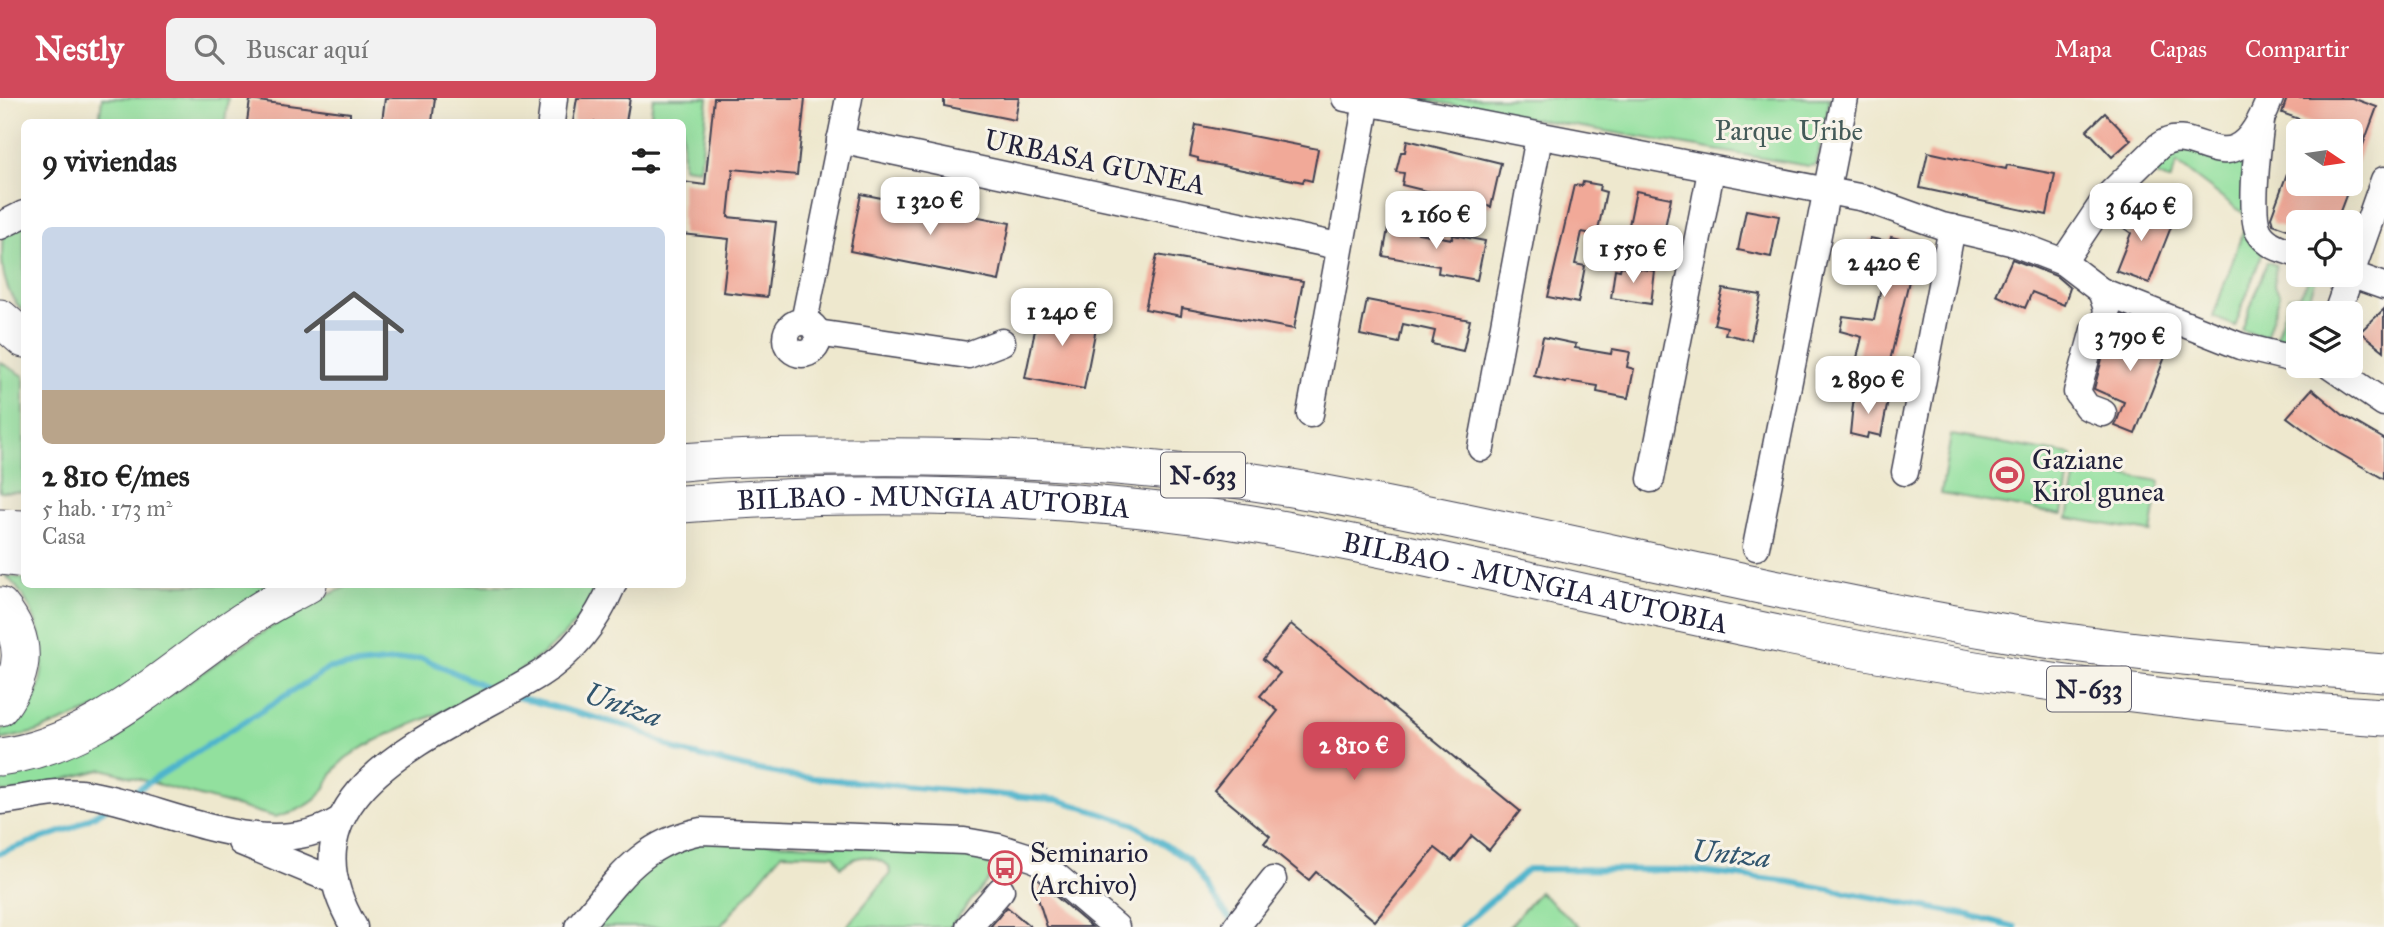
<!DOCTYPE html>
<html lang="es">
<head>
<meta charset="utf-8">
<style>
  body { margin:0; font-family:"IM FELL Great Primer",serif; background:#f2f2f2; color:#222; height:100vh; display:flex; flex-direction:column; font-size:26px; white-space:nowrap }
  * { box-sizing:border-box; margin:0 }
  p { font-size:23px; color:#767676 }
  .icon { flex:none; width:38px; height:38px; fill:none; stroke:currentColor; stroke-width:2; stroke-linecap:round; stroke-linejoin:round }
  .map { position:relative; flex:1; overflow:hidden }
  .side { position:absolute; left:21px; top:21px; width:665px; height:469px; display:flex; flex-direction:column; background:#fff; border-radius:10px; box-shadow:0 7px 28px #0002 }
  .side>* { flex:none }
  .needle { width:46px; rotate:103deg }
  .controls { position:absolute; left:2286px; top:21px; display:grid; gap:14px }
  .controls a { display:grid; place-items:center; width:77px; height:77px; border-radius:10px; background:#fff; box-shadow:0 7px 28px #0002; font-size:35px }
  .price { position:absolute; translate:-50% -60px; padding:0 16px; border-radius:14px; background:#fff; color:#222; font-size:23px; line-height:46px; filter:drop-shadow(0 2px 4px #0008) }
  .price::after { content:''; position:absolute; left:50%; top:42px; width:21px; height:16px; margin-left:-10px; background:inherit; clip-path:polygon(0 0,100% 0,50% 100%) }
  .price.active { background:#d1495b; color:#fff }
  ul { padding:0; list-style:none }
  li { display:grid; align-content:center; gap:14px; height:371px; padding:0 21px }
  li span { display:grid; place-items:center; height:217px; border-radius:10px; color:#555 }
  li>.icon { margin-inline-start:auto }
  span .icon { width:126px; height:126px; fill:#fffc; stroke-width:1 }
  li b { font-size:30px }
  h2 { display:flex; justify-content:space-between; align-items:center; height:84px; padding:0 21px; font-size:30px }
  header { display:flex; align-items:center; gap:42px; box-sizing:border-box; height:98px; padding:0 35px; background:#d1495b; color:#fff }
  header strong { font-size:33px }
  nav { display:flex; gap:38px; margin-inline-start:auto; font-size:24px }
  .search { width:490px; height:63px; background:#f2f2f2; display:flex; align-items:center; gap:18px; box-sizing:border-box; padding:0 24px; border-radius:10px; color:#767676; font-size:26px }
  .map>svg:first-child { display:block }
  .green { fill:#92e09e; stroke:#5a816c; stroke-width:2 }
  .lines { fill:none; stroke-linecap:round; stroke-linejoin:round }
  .stream { stroke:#4eb4cc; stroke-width:6 }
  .building { fill:#f1a998 }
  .minor-casing { stroke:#414051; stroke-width:29 }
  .highway-casing { stroke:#414051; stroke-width:39 }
  .minor { stroke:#fff; stroke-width:26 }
  .highway { stroke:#fff; stroke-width:37 }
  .labels { text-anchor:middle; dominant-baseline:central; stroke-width:6; stroke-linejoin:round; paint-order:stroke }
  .shield { fill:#f7f3e8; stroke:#62616f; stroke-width:2 }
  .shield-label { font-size:26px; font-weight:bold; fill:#22223b }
  .park-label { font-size:28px; fill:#445b59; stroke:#f7f3e8 }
  .street-label { font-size:28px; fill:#22223b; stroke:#f7f3e8 }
  .poi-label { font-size:28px; fill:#22223b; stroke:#f7f3e8; text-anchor:start }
  .water-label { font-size:30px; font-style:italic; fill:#31556e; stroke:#f7f3e8 }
</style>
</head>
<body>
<header>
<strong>Nestly</strong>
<div class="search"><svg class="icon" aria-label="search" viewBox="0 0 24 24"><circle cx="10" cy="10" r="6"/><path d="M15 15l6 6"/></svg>Buscar aquí</div>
<nav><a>Mapa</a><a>Capas</a><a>Compartir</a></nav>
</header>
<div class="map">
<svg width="2384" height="829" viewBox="0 0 2384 829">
  <rect width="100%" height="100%" fill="#f7f3e8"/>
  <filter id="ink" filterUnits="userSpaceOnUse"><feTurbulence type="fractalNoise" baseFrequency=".0143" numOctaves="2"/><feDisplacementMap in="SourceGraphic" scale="14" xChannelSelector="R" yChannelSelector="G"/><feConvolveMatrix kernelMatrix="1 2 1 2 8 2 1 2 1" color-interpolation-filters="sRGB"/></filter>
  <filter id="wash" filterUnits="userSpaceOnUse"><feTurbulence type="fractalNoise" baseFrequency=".00686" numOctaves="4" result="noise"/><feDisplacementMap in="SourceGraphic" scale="28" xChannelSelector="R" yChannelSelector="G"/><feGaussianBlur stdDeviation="1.57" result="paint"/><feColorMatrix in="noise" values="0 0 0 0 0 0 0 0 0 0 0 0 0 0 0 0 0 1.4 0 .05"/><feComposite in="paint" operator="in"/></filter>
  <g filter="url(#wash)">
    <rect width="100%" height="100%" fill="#eee8ce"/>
    <g class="green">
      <polygon points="102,0 228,0 225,24 99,24"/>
      <polygon points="653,0 708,0 700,71 683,69 682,24 650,24"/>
      <polygon points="1413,0 1830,0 1818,59 1815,67 1808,68"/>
      <polygon points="2246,47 2266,145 2235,228 2213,219 2248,119 2177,65 2170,83 2144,71 2155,56"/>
      <path d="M24,126V214C3,194 0,167 3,137Z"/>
      <polygon points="2267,164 2276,167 2274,188 2280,197 2266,239 2242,232"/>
      <polygon points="2310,179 2316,181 2304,215 2298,215 2298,232 2293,245 2275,242 2289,199 2300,197"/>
      <polygon points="0,264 24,278 24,394 0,394"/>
      <polygon points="1951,337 2072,357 2062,417 1941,396"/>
      <polygon points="2077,369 2160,383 2151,434 2068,420"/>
      <path d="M5,477L24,481V486L285,487L130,597L36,634L0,642L1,633C9,627 21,621 27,613C57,571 40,508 5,477Z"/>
      <path d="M350,487H595C584,536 510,582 467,603C427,622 383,634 346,660C331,672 329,687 318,699C307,710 289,715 275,719L103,671L17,694H0V670L166,600L239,549L311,505Z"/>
      <path d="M705,742L973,754L995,773L950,829H846L890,776L889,768C871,756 858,755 841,769L834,757L782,755L720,829H591L643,769Z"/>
      <polygon points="1539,794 1580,829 1509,829"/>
    </g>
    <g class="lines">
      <g class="stream">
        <polyline points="517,599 634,630 679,653 743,669 791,678 1059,702 1134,726 1188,762 1233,825"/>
        <polyline points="129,697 329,570 422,560 493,592"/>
        <polyline points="0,755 72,730 107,710"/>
        <polyline points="1461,829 1528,771 1686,772 1791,784 1968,817 2015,829"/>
      </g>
    </g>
    <g id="blocks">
      <g class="building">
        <polygon points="385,0 435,0 432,24 382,24"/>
        <polygon points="577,0 630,0 626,24 573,24"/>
        <polygon points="714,0 805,0 797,77 733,71 728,119 776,124 767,199 723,194 729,141 682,136 682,84 705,87"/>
        <polygon points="944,0 1019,0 1015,22 944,8"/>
        <polygon points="2287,0 2352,0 2377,9 2352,77 2350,33 2332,33 2282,15"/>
        <polygon points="250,2 350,15 350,24 247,24"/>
        <polygon points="2105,15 2131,42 2112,59 2087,32"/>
        <polygon points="1196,27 1318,51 1312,83 1304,81 1303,84 1198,63 1198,60 1190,58"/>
        <polygon points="1407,42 1501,65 1491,109 1402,87 1404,75 1396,74 1401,54 1405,54"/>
        <polygon points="2296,51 2298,86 2330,86 2348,92 2336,124 2298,124 2298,135 2273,126 2271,119"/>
        <polygon points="1928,54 2006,71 2007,67 2055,76 2047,117 1920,90"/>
        <polygon points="1583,84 1600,87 1599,92 1606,94 1597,137 1582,134 1575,166 1585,168 1578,205 1548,199 1574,87 1582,88"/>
        <polygon points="1636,93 1671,100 1663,139 1628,132"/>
        <polygon points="861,96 1010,125 999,183 850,153"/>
        <polygon points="2121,107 2171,129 2149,185 2116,173 2131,135 2111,121"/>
        <polygon points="1746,112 1779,118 1771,159 1738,152"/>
        <polygon points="1389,125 1419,130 1418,135 1452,141 1453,137 1485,143 1477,182 1438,175 1439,168 1383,158"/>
        <polygon points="1891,139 1918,145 1889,267 1857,260 1862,239 1840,233 1843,218 1874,222 1885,171 1865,167 1870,140 1890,144"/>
        <polygon points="1157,157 1303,183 1294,231 1182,210 1181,218 1145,211"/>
        <polygon points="2012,161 2056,178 2070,190 2064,207 2032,194 2025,210 1996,197"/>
        <polygon points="1621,168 1655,173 1651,206 1611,200 1615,171 1620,172"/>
        <polygon points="1723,191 1761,197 1751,242 1725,236 1727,229 1714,226"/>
        <polygon points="1367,202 1470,222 1463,253 1432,246 1435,233 1403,226 1399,245 1360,237"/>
        <polygon points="1040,208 1098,220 1084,291 1025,280"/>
        <polygon points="2384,211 2384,253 2360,234"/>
        <polygon points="2122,218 2140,225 2134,238 2168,251 2135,336 2115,328 2124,304 2094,291 2106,246 2117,239"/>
        <polygon points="1543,239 1576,246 1575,250 1611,256 1612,251 1630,254 1627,269 1634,271 1628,300 1597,294 1598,288 1567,283 1566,285 1534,278"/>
        <polygon points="2312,291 2343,317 2384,341 2384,381 2323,346 2287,319"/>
        <polygon points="1854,296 1888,303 1881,338 1868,335 1867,340 1850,336"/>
        <polygon points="1291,526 1520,713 1489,752 1472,738 1452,763 1435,750 1375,823 1316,774 1309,782 1264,745 1270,738 1214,692 1278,613 1260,598 1280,575 1263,561"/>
        <polygon points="1041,786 1092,829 1047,829 1037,797"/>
        <polygon points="1007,809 1031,829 990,829"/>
      </g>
    </g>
  </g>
  <g filter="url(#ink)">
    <use href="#blocks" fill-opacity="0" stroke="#414051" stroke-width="2"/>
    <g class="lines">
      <defs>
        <g id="minor">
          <polyline points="1345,0 1864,100 1942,128 2011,144 2063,164 2101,193 2240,248 2298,262"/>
          <path d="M2261,23C2258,45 2249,117 2259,134C2267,148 2284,152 2298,156"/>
          <polyline points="551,24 554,0"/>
          <polyline points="840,42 1338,148"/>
          <polyline points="0,128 24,116"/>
          <path d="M2063,164L2106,100L2159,48C2197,19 2232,101 2270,0"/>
          <polyline points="2350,176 2384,188"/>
          <polyline points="2101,193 2107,211 2104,231 2094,232 2077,294 2087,309 2103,315"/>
          <polyline points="2337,215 2384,82"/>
          <polyline points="804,224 849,0"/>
          <circle cx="802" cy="240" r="16"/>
          <polyline points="817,235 968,257 1002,244"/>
          <polyline points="2330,268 2384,305"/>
          <polyline points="1310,316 1367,4"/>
          <polyline points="1481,350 1539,39"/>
          <polyline points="1905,374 1952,130"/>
          <polyline points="1651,381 1711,73"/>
          <polyline points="1756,449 1845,0"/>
          <path d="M0,703C26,701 54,692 80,695C158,705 263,768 338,723"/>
          <polyline points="241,744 335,783"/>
          <path d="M354,829C271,689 449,633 540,576C575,554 597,523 613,486"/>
          <path d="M578,829C617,784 639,745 701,733L964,743L998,749L1036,761L1116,829"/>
          <polyline points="969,829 1001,792"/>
          <polyline points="1236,829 1273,782"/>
        </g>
        <g id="highway">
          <polyline points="0,220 24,241"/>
          <path d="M682,364C737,359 792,359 847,359C1005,357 1164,366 1320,395C1544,436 1764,493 1989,532C2120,555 2252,565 2384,575"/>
          <path id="s1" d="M682,406C865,391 1071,396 1252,426C1433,458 1613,503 1793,539C1989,578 2185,607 2384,619"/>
          <polyline points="0,430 24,431"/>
          <polyline points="0,458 24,461"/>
          <path d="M0,508C28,542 26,574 0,609"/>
          <path d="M0,659C101,646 173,566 256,515C272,504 291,496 308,486"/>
        </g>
      </defs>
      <use href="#minor" class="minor-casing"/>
      <use href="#highway" class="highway-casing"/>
      <use href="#minor" class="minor"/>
      <use href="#highway" class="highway"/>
    </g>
  </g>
  <defs>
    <symbol id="stadium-ring" viewBox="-11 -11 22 22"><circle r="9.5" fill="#f7f3e8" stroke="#d1495b" stroke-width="1.5"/><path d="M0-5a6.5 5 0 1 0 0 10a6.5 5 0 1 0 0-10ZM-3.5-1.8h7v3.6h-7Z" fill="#d1495b"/></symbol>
    <symbol id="bus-ring" viewBox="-11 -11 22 22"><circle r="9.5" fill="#f7f3e8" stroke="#d1495b" stroke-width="1.5"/><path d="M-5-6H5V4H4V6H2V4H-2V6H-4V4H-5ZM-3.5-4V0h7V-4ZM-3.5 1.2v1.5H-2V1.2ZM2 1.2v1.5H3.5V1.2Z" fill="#d1495b"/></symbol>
  </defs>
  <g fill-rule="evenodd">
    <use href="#stadium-ring" x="1988" y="358" width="38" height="38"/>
    <use href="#bus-ring" x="986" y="751" width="38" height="38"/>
  </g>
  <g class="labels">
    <g class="shield">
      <rect x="1161" y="354.5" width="84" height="45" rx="5"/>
      <rect x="2047" y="568.5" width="84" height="45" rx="5"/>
    </g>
    <g class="shield-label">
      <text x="1203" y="377">N-633</text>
      <text x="2089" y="591">N-633</text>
    </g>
    <g class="park-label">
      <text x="1789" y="32">Parque Uribe</text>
    </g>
    <g class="street-label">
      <text transform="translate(1095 64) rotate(12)">URBASA GUNEA</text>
      <text stroke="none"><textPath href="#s1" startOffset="252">BILBAO - MUNGIA AUTOBIA</textPath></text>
      <text stroke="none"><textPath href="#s1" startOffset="861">BILBAO - MUNGIA AUTOBIA</textPath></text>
    </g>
    <g class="poi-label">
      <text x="2032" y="361">Gaziane<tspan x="2032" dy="32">Kirol gunea</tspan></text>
      <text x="1030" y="754">Seminario<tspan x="1030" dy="32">(Archivo)</tspan></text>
    </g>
    <g class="water-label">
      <text transform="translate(623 607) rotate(19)">Untza</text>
      <text transform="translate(1731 756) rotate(5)">Untza</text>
    </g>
  </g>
</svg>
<div class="controls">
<a><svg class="needle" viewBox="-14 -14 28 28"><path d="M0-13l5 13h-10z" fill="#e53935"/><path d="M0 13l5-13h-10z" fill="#767676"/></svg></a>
<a><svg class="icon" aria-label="locate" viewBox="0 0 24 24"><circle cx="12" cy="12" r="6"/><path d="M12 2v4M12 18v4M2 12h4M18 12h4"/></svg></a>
<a><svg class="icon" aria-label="layers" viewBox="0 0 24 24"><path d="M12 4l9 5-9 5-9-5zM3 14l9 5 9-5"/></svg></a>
</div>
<b class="price" style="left:930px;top:139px">1 320 €</b>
<b class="price" style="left:2141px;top:145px">3 640 €</b>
<b class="price" style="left:1436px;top:153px">2 160 €</b>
<b class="price" style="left:1633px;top:187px">1 550 €</b>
<b class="price" style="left:1884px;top:201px">2 420 €</b>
<b class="price" style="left:1062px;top:250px">1 240 €</b>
<b class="price" style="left:2130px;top:275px">3 790 €</b>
<b class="price" style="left:1868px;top:318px">2 890 €</b>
<b class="price active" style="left:1354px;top:684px">2 810 €</b>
<section class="side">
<h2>9 viviendas<svg class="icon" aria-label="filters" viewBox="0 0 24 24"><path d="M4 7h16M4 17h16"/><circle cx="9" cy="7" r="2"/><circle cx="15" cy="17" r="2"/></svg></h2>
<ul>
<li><span style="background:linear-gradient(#c9d6e8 75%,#b9a48a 0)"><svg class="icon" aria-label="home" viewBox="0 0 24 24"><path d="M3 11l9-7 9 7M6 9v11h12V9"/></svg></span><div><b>2 810 €/mes</b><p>5 hab. · 173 m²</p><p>Casa</p></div></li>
</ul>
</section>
</div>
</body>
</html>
